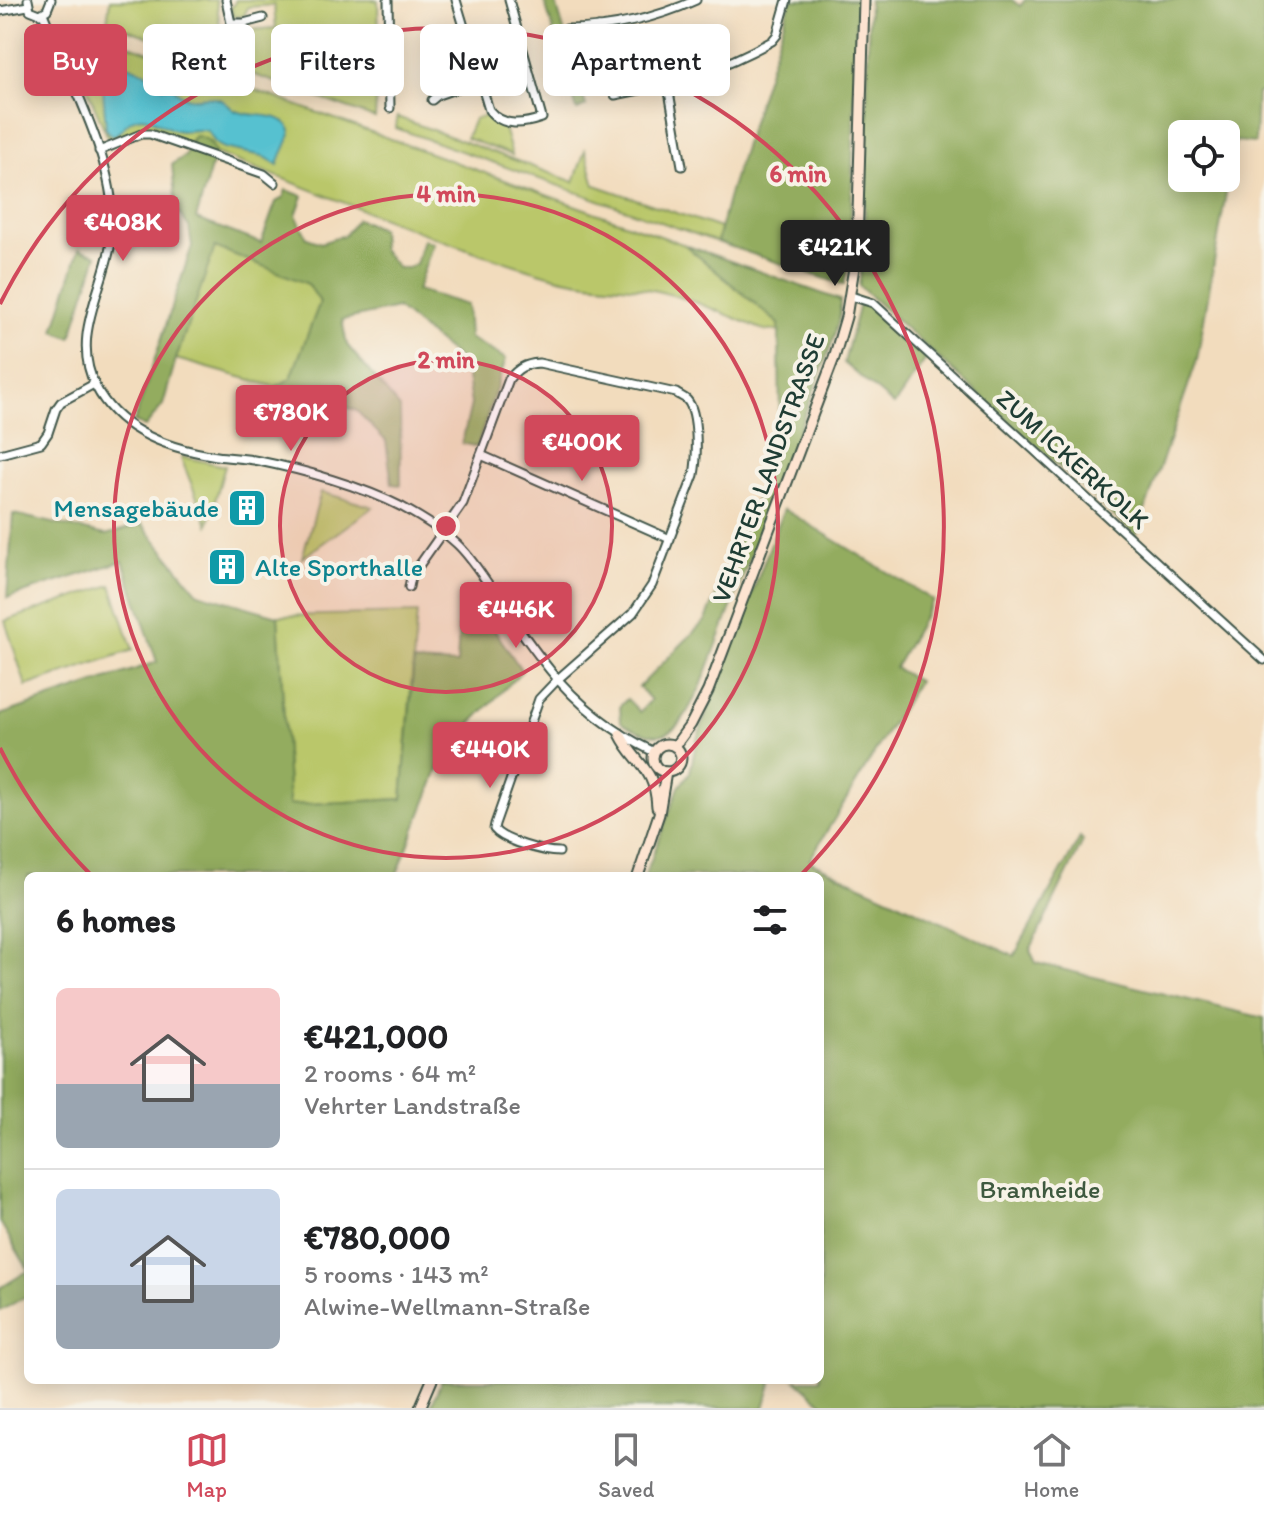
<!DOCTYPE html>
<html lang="en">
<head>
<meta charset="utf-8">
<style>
  body { margin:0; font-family:Itim,sans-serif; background:#f2f2f2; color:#202124; height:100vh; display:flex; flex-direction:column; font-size:30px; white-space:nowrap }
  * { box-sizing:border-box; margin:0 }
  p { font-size:26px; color:#757577 }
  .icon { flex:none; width:44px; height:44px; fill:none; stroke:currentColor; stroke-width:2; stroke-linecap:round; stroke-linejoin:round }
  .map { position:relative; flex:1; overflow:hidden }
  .details { position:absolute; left:24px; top:872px; width:800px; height:512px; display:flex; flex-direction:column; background:#fff; border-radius:12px; box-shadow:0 4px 20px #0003 }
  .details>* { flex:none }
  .guide { position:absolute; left:24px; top:24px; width:800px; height:72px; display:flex; gap:16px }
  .fabs { position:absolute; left:1168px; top:120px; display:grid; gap:16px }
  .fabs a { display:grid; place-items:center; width:72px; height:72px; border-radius:12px; background:#fff; box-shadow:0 4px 20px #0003; font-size:40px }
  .price { position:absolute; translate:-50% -68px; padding:0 18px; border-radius:8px; background:#d1495b; color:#fff; font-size:26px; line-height:52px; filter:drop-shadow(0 2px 4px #0008) }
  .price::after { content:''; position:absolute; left:50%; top:48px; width:24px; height:18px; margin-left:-12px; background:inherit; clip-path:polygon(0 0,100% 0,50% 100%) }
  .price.active { background:#222; color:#fff }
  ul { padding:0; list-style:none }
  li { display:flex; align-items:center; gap:24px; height:200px; padding:0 32px }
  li+li { border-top:2px solid #e0e0e0 }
  li span { display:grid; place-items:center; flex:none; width:224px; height:160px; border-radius:12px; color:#555 }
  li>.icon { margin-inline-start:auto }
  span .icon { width:96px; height:96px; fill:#fffc; stroke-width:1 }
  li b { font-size:34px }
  h2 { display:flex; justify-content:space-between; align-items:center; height:96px; padding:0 32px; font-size:34px }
  .pill { padding:0 28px; border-radius:12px; background:#fff; box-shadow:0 4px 20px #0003; font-size:28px; line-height:72px }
  .pill.active { background:#d1495b; color:#fff }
  .tab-bar { display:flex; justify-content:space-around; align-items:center; height:112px; border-top:2px solid #e0e0e0; background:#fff; font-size:22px; color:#757577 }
  .tab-bar a { display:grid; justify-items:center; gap:4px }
  .tab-bar .active { color:#d1495b }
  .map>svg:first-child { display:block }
  .green { fill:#bac76a; stroke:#6c824f; stroke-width:2 }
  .forest { fill:#93ac5e; stroke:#597449; stroke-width:2; fill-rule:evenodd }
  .water { fill:#56c1d0; stroke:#3a7f82; stroke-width:2 }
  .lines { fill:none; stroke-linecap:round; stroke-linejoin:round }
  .street-casing { stroke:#3f5549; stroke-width:11 }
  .secondary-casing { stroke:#3f5549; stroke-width:13 }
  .street { stroke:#fff; stroke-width:7 }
  .secondary { stroke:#fde4d1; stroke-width:9 }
  .ring { fill:none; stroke:#d1495b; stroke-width:4 }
  .labels { text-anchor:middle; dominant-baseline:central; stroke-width:8; stroke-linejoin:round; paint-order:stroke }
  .street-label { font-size:26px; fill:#1f3d34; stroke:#f7f3e8 }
  .culture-label { font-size:26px; fill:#0d838f; stroke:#f7f3e8; text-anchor:end }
  .park-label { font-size:26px; fill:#3e593f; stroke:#f7f3e8 }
  .centre { fill:#d1495b; stroke:#f7f3e8; stroke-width:4 }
  .ring-label { font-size:24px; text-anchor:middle; font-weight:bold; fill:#d1495b; stroke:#f7f3e8; stroke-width:8; stroke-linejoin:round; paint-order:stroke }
</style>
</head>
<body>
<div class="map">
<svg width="1264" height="1408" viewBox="0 0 1264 1408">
  <rect width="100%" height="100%" fill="#f7f3e8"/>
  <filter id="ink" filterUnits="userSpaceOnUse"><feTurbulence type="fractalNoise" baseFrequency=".0125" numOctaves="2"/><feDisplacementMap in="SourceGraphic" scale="16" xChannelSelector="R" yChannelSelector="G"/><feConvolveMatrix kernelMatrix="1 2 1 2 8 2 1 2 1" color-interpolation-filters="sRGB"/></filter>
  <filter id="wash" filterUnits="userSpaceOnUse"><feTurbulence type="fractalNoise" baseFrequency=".006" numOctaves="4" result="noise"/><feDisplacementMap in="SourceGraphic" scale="32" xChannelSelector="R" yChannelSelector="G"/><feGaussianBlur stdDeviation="1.8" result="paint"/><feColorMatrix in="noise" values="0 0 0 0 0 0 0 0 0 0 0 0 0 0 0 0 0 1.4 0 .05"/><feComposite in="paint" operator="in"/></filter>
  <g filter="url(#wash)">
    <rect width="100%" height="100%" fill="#f2dcbd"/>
    <g class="green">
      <polygon points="110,0 216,0 221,32 276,28 274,5 248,7 244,16 233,17 231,7 235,4 235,0 378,0 379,42 375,118 107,22"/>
      <path d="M85,29L685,245L779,324L781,330L766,331C729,316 692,298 652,290C620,284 588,286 556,277C440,245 328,194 215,153L211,143L194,136L189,143L149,130L110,143L67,40Z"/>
      <polygon points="485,116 503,125 512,155 466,138 474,119"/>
      <polygon points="397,117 574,182 585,150 595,185 720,228 717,242 396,128"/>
      <polygon points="214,246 308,283 320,302 291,378 276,387 176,359"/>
      <polygon points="183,457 225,466 208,525 181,458"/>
      <polygon points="321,492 373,507 302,558"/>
      <polygon points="111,585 133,650 26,686 5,621"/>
      <polygon points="417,613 402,799 289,805 278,616"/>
    </g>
    <g class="forest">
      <polygon points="544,0 555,0 586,106 577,110"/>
      <polygon points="791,0 857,0 850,251 844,285 717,242 730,191"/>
      <path d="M869,0H1012L1020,6L1025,0H1264V92L1257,93L1255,143L1235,141L1197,360L1136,536L859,286L864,253ZM1182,134H1226V178H1182Z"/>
      <path d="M194,136C206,136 211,143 215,153L196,219L261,243L276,202L283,198L286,190L303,196L296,215L307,238L321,243L345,235L357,219L381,229L382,250L398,268H408L416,264L423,239L433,243L417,290L467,305L469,338L506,359L477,447L462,443L471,404L465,364L397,308L342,320L347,345L400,408L401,485L392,484L386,441L356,410L329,403L316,417L276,387L291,378L320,302L308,284L215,247L176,359L163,405L145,427L134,422L192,246L189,227L176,209L172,164L185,156Z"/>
      <path d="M685,245L840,300V315L833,340L701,686C679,728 670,751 621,722L620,706L627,699L640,712L651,700L639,687L706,620L780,442L779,324Z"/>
      <polygon points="79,249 97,255 71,338 54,331"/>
      <polygon points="859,304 868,305 926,359 894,405 844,363"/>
      <polygon points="784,509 933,600 895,668 918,681 810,859 811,862 1014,956 1080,838 1083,841 1030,950 1036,963 1264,1018 1264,1408 828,1408 796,1380 820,1380 820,876 645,876 679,787 690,772 697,739"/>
      <polygon points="13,514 106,535 142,524 198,593 278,616 289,805 402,799 414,662 457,664 460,610 485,616 522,671 447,748 396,876 28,876 28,1269 0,1222 0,715 157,662 123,561 7,598"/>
      <polygon points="28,1271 28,1295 0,1311 0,1288"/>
      <polygon points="442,1380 772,1380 764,1408 430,1408"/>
    </g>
    <path class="water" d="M99,52L144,72L163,87H173C192,108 199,92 219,99C225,100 229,107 234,110C254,120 279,109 291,130C289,143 281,152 278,165L263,156L224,148L216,144L208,131C197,128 187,133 175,130C162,127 146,111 132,120C123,125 122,133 112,136L106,129L103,89L88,63L90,55Z"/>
  </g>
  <g filter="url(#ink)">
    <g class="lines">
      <defs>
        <g id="street">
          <polyline points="28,0 30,10 40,14 47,10 51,0"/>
          <polyline points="226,0 231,23 244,23 263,18"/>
          <polyline points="388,0 390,108"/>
          <path d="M456,0L489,110C503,128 524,124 542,118L509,0"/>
          <polyline points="0,11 28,6"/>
          <path d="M43,13C68,77 120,167 112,236C106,287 69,335 96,387C119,432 170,449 217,456C231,458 245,458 259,461C304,470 361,486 402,507C422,518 441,529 457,544C472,558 482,576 494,592C512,619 530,645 550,670C578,705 615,733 654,752"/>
          <path d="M598,27L615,95C674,84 720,70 772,41L777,35L787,0"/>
          <path d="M566,29C610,29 657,18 696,0"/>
          <polyline points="668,86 682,166"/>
          <polyline points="432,100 438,95 481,80"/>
          <polyline points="99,151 141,134 150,134 264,174 275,183"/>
          <polyline points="851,296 873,303 1264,660"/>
          <polyline points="0,454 41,443 48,433 56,409 61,402 94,384"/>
          <polyline points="481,455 670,539"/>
          <path d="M409,587L411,577L463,503L509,379C518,368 525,364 539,363L676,393C680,396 684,397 687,400C699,413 697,459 694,475L652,585L633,613L558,679L539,699L495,824L494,829C503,841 544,852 559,852"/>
        </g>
        <g id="secondary">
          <path d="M620,734C635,765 655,766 657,807"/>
          <circle cx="667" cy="758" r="14"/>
          <polyline points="675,746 691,724 708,691 834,358 846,317 857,249 864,0"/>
          <polyline points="638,876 659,814 666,772"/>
          <polyline points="420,1408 432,1380"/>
        </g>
      </defs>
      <use href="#street" class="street-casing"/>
      <use href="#secondary" class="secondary-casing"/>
      <use href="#street" class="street"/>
      <use href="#secondary" class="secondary"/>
    </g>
  </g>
  <circle cx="446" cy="526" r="166" fill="#d1495b" fill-opacity=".12"/>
  <g class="ring">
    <circle cx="446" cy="526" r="166"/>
    <circle cx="446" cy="526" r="332"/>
    <path d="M91 875A498 498 0 0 1 0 748M0 304A498 498 0 1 1 801 875"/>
  </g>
  <defs>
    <symbol id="building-square" viewBox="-11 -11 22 22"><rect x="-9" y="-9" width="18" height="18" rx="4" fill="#0f9aa8" stroke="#f7f3e8"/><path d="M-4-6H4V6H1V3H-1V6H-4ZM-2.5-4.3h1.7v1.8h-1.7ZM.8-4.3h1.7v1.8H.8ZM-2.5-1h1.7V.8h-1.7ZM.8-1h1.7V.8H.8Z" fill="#fff"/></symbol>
  </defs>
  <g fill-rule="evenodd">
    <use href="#building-square" x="225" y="486" width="44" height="44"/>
    <use href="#building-square" x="205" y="545" width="44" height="44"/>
  </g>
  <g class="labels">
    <g class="street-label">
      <text transform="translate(1073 459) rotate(42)">ZUM ICKERKOLK</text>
      <text transform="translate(768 468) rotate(-70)">VEHRTER LANDSTRASSE</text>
    </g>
    <g class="culture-label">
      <text x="219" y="508">Mensagebäude</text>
      <text x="255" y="567" text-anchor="start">Alte Sporthalle</text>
    </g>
    <g class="park-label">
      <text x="1040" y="1189">Bramheide</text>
    </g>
  </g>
  <circle cx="446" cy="526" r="12" class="centre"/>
  <g class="ring-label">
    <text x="798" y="182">6 min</text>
    <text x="446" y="202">4 min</text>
    <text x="446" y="368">2 min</text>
  </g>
</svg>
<div class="fabs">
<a><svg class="icon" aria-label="locate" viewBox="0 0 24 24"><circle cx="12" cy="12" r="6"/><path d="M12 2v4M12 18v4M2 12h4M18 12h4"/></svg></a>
</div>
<b class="price" style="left:123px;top:263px">€408K</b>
<b class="price active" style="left:835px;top:288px">€421K</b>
<b class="price" style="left:291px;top:453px">€780K</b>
<b class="price" style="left:582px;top:483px">€400K</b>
<b class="price" style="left:516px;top:650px">€446K</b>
<b class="price" style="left:490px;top:790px">€440K</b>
<div class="guide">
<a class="pill active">Buy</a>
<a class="pill">Rent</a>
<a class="pill">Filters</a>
<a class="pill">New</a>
<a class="pill">Apartment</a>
</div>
<section class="details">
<h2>6 homes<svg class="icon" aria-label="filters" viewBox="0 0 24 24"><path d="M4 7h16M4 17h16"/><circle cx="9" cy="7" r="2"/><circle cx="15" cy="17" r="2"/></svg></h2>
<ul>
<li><span style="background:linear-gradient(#f6c9c9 60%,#9aa5b1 0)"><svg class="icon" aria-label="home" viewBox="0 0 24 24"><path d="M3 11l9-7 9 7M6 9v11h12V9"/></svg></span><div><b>€421,000</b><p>2 rooms · 64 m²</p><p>Vehrter Landstraße</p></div></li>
<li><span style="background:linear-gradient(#c9d6e8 60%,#9aa5b1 0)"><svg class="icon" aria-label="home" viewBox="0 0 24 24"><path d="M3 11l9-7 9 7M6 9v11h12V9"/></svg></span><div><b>€780,000</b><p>5 rooms · 143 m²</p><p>Alwine-Wellmann-Straße</p></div></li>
</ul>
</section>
</div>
<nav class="tab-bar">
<a class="active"><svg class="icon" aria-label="map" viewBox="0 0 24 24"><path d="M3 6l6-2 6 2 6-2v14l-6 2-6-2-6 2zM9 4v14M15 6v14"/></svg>Map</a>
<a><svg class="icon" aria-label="saved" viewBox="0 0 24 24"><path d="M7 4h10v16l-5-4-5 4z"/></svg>Saved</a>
<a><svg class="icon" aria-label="home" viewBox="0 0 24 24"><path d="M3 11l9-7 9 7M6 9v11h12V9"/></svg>Home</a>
</nav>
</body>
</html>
